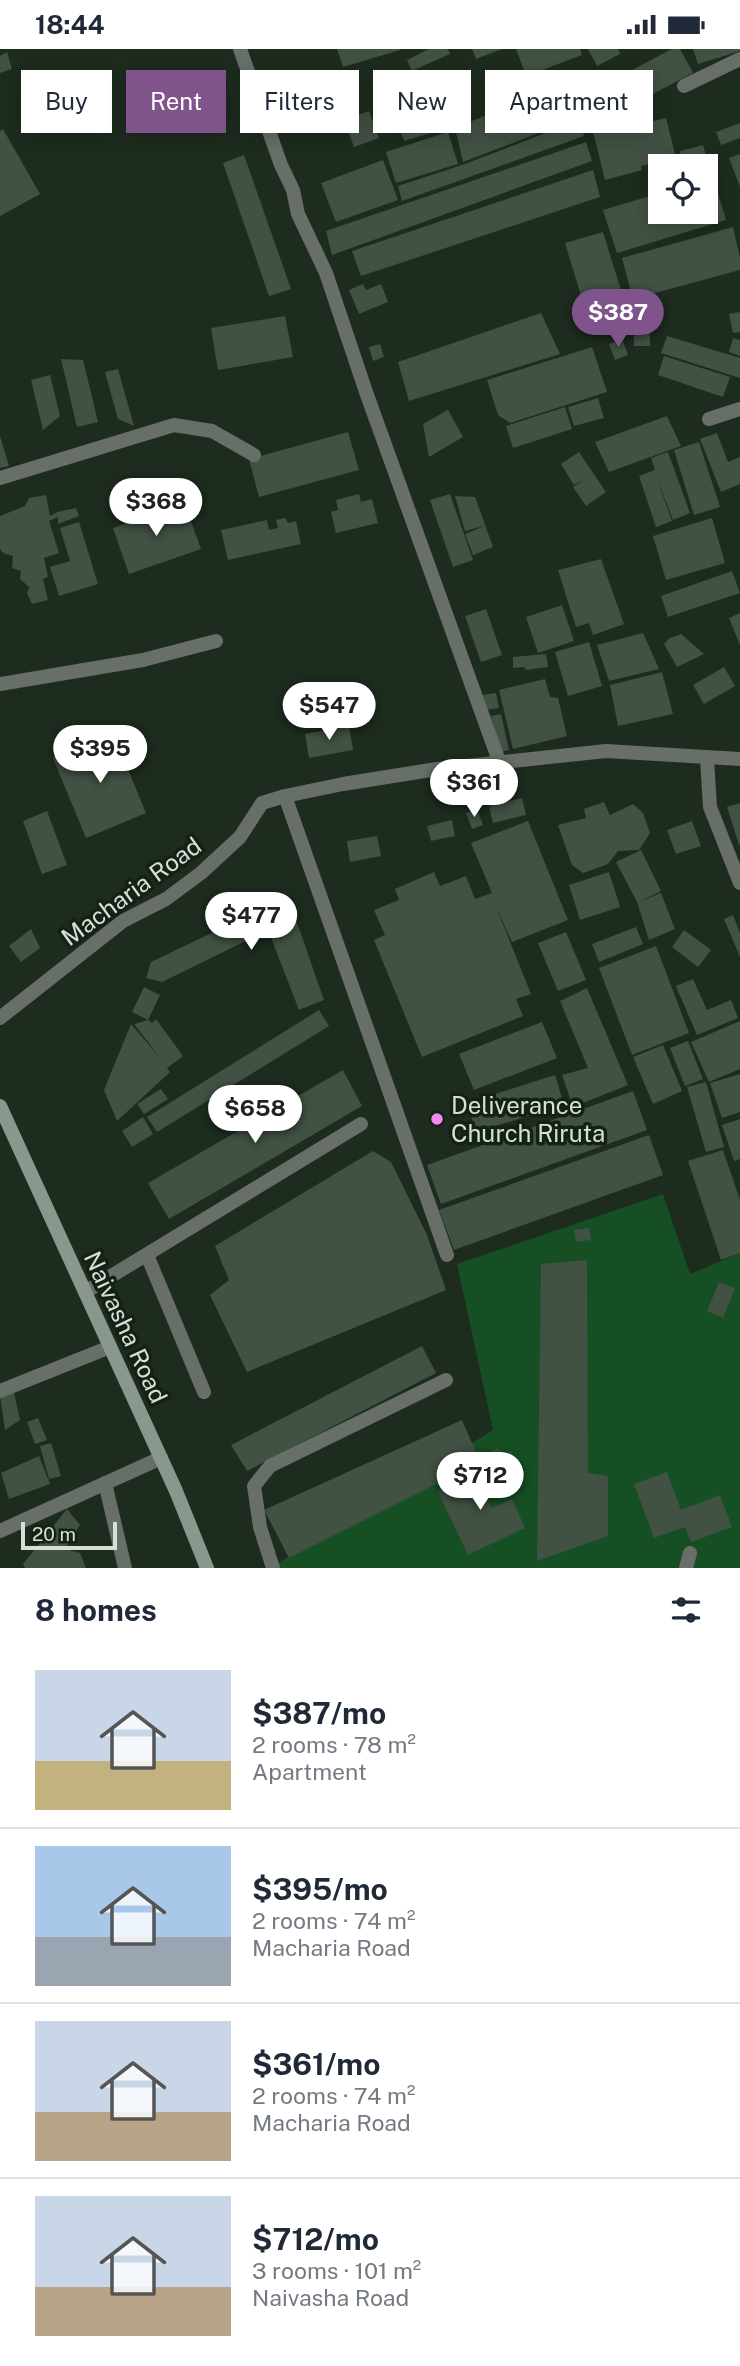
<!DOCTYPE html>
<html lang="en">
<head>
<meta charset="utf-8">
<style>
  body { margin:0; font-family:"Public Sans",sans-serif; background:#f2f2f3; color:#1f2937; height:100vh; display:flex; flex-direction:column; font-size:26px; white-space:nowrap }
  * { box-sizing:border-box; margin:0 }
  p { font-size:23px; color:#747a83 }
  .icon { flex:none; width:38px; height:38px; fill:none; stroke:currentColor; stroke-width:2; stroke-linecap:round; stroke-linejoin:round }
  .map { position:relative; height:1519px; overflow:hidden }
  .side { display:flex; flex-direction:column; background:#fff; flex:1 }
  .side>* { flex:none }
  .hud { position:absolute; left:21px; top:21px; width:698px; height:63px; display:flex; gap:14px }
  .tools { position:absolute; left:648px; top:105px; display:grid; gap:14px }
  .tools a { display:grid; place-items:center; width:70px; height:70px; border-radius:0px; background:#fff; box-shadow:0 4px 18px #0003; font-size:35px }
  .scale { position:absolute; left:21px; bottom:18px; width:96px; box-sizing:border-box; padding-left:7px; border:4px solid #d6e0d7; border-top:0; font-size:19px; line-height:24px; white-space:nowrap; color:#d6e0d7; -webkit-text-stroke:5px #142216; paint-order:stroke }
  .price { position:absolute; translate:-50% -60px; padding:0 16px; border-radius:24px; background:#fff; color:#222; font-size:23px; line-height:46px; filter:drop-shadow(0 2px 4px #0008) }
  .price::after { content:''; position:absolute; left:50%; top:42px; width:21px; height:16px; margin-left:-10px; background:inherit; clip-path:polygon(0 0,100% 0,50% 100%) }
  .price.on { background:#7f548a; color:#fff }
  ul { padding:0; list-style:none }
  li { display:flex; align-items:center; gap:21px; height:175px; padding:0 35px }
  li+li { border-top:2px solid #e0e1e3 }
  li span { display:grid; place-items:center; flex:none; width:196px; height:140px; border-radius:0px; color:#555 }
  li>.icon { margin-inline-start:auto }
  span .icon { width:84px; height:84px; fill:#fffc; stroke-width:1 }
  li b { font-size:30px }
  h2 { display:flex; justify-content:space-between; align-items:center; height:84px; padding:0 35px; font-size:30px }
  .pill { padding:0 24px; border-radius:0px; background:#fff; box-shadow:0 4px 18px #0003; font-size:24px; line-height:63px }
  .pill.on { background:#7f548a; color:#fff }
  .status { display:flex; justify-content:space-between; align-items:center; height:49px; padding:0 35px; background:#fff; direction:ltr }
  .status svg { height:19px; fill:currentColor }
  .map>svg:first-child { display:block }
  .green { fill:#164f24 }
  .building { fill:#415143 }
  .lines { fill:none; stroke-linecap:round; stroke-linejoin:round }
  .lane { stroke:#676f68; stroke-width:14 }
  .street { stroke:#676f68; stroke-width:14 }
  .secondary { stroke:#8a978c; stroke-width:14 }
  .poi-dot { fill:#f489f0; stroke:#142216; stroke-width:2.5 }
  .labels { text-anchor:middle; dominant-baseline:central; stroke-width:7; stroke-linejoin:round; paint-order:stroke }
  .street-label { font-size:24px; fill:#d6e0d7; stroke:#142216 }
  .poi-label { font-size:24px; fill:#d6e0d7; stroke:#142216; text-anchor:start }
</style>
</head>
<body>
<div class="status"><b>18:44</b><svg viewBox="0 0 49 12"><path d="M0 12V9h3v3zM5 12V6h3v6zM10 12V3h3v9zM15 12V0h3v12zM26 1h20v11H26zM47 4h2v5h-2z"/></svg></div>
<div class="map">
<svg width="740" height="1519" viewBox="0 0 740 1519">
  <rect width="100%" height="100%" fill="#1d2c1f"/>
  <polygon class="green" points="663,1145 690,1225 740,1204 740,1519 270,1519 493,1381 457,1215"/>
  <g class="building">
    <polygon points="337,0 400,0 400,1 343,18"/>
    <polygon points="429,0 448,0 450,5 412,22 407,11"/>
    <polygon points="472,0 502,0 476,10"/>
    <polygon points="516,0 580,0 582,6 526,27"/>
    <polygon points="588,0 618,0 620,5 597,17"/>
    <polygon points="672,0 680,0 693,24 645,49 630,22"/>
    <polygon points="693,0 740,0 740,2 698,15"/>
    <polygon points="7,3 12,20 0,24 0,7"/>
    <polygon points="570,32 580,68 463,113 455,79"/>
    <polygon points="437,58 445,80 404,92 397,71"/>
    <polygon points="369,62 379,89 354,98 344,71"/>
    <polygon points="628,65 631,77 666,69 676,109 641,117 642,121 605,131 591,74"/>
    <polygon points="579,71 584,87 402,152 398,137 465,115"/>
    <polygon points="740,74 740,89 721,96 716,83"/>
    <polygon points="3,80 40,145 0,167 0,82"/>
    <polygon points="448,83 458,115 396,134 386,103"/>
    <polygon points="586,93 592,112 332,206 326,182"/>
    <polygon points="703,96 707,111 683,117 680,102"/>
    <polygon points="740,105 740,138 729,109"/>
    <polygon points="244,106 291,240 269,247 223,114"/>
    <polygon points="383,111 398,151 336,173 321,134"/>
    <polygon points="593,121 600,148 361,227 352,202"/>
    <polygon points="713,128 726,171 617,204 603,161 660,144 660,163 705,163 705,130"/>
    <polygon points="733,178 740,209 740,221 633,250 622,209"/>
    <polygon points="603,183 624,251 586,263 565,194"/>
    <polygon points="363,235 366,241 381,235 388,253 359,265 349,241"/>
    <polygon points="740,263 740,283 733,284 729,265"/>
    <polygon points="541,264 560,305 409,352 398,313"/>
    <polygon points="285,267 293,308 218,321 211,279"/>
    <rect x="634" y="284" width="16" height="13"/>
    <polygon points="667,287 740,309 740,329 661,304"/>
    <polygon points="733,289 740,291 740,307 729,303"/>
    <polygon points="622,290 628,306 615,311 609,295"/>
    <polygon points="380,295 384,308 373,312 369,298"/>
    <polygon points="592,298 607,343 510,374 498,366 487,331"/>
    <polygon points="664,307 730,328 723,348 658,326"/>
    <polygon points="61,310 83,311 98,373 77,378"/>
    <polygon points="118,320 134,377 118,370 105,323"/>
    <polygon points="50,326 60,367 43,381 31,331"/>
    <polygon points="598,349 604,369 574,377 568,358"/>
    <polygon points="565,358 572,380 513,399 506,377"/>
    <polygon points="448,361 463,388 429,408 423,375"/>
    <polygon points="667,367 681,397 609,423 595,393"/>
    <polygon points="348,383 359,421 259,448 249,410"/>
    <polygon points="717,384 728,413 740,408 740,435 721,443 700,390"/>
    <polygon points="0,387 9,417 0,419"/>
    <polygon points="699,393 720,458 694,466 674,401"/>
    <polygon points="579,403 606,443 586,457 573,438 585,430 574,436 561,415"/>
    <polygon points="668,403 690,464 673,471 656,427 672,472 656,478 639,427 655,421 651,409"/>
    <polygon points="359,445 361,453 372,450 378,474 336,484 331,463 338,461 336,451"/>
    <polygon points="450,445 473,511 453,518 430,451"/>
    <polygon points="46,446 50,467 57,463 76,459 79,467 58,475 58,468 49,472 59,504 44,509 48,528 43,530 48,551 32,555 27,544 29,538 20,530 21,522 12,519 13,507 3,504 0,500 0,467 25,457 29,449"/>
    <polygon points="455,447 475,448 493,498 473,506 465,485 484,477 465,482"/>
    <polygon points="184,453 201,500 129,525 113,479 132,472 129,466 144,461 148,466"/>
    <polygon points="285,469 288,474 296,472 301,495 228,511 221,481 267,471 269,481 278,479 276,471"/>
    <polygon points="712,469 725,514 666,531 653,487"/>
    <polygon points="79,473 98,535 59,547 50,518 70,512 60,479"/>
    <polygon points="601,510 624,575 593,586 589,574 576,578 558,521"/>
    <polygon points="732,522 740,544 668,568 661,547"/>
    <polygon points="562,556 574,592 538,604 526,568"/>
    <polygon points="486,560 502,606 481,613 465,567"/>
    <polygon points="740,564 740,596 729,569"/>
    <polygon points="643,584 659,620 609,632 597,596"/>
    <polygon points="681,585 704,605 677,618 664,595 670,589"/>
    <polygon points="589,593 602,637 568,647 555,603"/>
    <polygon points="546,605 548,618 526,621 524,618 513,619 513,608"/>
    <polygon points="724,618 735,637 704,655 693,636"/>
    <polygon points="662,623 673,665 618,677 610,636"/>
    <polygon points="545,630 550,648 558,649 567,687 513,700 499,641"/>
    <polygon points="496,644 499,659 485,661 482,646"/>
    <polygon points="501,665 509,701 500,703 491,667"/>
    <polygon points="349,677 353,701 309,709 305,685"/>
    <polygon points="113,684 146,764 86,789 53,709"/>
    <polygon points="522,749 526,766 493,774 489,757"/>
    <polygon points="604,753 610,766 633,755 643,764 650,784 639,801 618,802 608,815 583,824 572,816 558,776 586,769 584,760"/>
    <polygon points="740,754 740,796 739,796 727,758"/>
    <polygon points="477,760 483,776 472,780 466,764"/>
    <polygon points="47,762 67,816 42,825 23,772"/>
    <polygon points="452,771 455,787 431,792 427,777"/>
    <polygon points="528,772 568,871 512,893 496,858 531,945 516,950 523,967 422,1008 374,891 385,886 374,861 399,851 395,840 434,823 440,837 466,827 475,850 492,844 471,794"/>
    <polygon points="692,772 701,797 676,805 667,781"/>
    <polygon points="377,787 381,807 350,813 347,792"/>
    <polygon points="641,801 661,842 639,853 661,844 675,880 649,891 637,853 616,813"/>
    <polygon points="609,823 620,858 580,871 569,836"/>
    <polygon points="270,856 294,865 324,951 299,961 268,881 162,933 146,929 151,913"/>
    <polygon points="733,866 740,884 740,908 724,870"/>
    <polygon points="636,878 643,895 599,913 592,895"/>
    <polygon points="31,880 40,899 21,913 9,897"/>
    <polygon points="684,881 711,901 698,918 672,898"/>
    <polygon points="566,883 586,931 558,942 538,894"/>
    <polygon points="656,897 689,984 632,1006 599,919"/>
    <polygon points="693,930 707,961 731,951 738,969 697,986 676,937"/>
    <polygon points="144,938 160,946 148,971 132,963"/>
    <polygon points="587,939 628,1036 573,1058 562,1026 588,1019 560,952"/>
    <polygon points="319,961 329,977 157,1083 147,1068"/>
    <polygon points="156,970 183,1007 167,1019 170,1023 117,1072 104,1041 131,975 161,1010 134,975 148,971 152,974"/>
    <polygon points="740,972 740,1020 709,1033 691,993"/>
    <polygon points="542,973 557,1009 474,1041 459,1005"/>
    <polygon points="688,992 703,1030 685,1037 670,999"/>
    <polygon points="663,996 682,1042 653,1055 633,1008"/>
    <polygon points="343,1021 362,1057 169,1170 148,1134"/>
    <polygon points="740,1025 740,1063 722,1069 710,1034"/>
    <polygon points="555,1026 564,1056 476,1083 467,1054"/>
    <polygon points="706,1033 724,1098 706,1103 687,1038"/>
    <polygon points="161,1040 168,1050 144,1065 137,1055"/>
    <polygon points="267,1042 277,1057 253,1072 244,1057"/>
    <polygon points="633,1042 647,1081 441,1155 427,1116"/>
    <polygon points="143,1068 153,1085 132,1098 122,1082"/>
    <polygon points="740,1070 740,1110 734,1112 722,1076"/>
    <polygon points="649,1086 663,1126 454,1201 439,1161"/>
    <polygon points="723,1101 740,1151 740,1204 721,1211 688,1112"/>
    <polygon points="373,1102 391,1113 427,1186 446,1241 247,1323 210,1246 229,1231 215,1197"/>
    <polygon points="589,1179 591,1191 576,1193 574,1181"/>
    <polygon points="587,1211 588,1424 608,1427 608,1487 537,1512 541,1215"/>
    <polygon points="719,1233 735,1239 723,1269 707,1262"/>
    <polygon points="422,1297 436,1324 247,1422 231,1396"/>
    <polygon points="14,1343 20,1371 5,1381 0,1346"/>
    <polygon points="38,1369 47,1391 35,1395 27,1373"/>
    <polygon points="462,1371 480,1413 289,1509 264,1461"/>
    <polygon points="51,1394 61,1427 49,1430 40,1397"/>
    <polygon points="498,1399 502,1406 511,1402 521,1421 505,1429 491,1403"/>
    <polygon points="39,1407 50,1435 9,1450 1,1424"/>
    <polygon points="494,1416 502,1432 483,1441 492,1459 512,1450 525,1479 468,1506 438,1443"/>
    <polygon points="667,1423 681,1461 720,1446 732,1478 691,1493 685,1478 654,1489 634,1435"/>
    <polygon points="67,1460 80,1476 65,1500 80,1504 86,1519 25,1519 23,1515"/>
  </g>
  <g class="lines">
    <g class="lane">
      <polyline points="684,37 740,10"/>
      <polyline points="709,370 740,360"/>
      <polyline points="0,635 143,611 216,592"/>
      <polyline points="707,710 710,758 740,834"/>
      <polyline points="147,1206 204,1343"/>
      <polyline points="85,1243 361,1075"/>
      <polyline points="0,1342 110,1298"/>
      <polyline points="105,1434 125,1519"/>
      <polyline points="0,1482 161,1409"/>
      <polyline points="273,1519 260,1478 254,1437 270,1417 446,1331"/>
    </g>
    <g class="street">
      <polyline points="240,0 281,116 293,141 298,165 326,224 366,343 499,712"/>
      <polyline points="0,429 174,376 212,382 254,406"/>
      <polyline points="285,747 447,1206"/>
      <polyline points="0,969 123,872 166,850 201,824 240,788 262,754 285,747 343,735 437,720 606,702 740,710"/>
      <polyline points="686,1519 690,1504"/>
    </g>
    <polyline class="secondary" points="0,1057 176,1442 207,1519"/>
  </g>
  <circle class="poi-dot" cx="437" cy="1070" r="7"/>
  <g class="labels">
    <g class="street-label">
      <text transform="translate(131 842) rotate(-36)">Macharia Road</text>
      <text transform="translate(126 1278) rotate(65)">Naivasha Road</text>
    </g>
    <g class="poi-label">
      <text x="451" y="1056">Deliverance<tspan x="451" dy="28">Church Riruta</tspan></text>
    </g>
  </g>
</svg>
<div class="tools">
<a><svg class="icon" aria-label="locate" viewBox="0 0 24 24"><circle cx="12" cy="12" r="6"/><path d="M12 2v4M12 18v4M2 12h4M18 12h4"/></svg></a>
</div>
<div class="scale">20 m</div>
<b class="price on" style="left:618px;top:300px">$387</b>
<b class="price" style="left:156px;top:489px">$368</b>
<b class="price" style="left:329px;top:693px">$547</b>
<b class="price" style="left:100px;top:736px">$395</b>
<b class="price" style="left:474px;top:770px">$361</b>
<b class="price" style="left:251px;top:903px">$477</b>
<b class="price" style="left:255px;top:1096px">$658</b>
<b class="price" style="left:480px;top:1463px">$712</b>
<div class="hud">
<a class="pill">Buy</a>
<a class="pill on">Rent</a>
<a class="pill">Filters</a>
<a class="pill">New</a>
<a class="pill">Apartment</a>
</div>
</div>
<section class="side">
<h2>8 homes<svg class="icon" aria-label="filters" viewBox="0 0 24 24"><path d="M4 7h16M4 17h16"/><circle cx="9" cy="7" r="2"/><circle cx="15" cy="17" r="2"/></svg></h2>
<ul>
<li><span style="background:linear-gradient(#c9d6e8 65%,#c2b280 0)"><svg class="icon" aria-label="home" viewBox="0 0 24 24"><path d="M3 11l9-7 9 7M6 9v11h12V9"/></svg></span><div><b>$387/mo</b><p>2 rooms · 78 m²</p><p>Apartment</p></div></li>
<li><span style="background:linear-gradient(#a9c7e8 65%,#9aa5b1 0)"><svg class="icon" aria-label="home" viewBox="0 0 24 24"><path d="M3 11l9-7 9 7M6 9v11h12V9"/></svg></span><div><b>$395/mo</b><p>2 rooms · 74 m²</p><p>Macharia Road</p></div></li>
<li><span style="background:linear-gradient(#c9d6e8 65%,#b9a48a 0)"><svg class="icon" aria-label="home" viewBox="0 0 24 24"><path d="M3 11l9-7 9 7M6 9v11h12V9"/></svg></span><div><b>$361/mo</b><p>2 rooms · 74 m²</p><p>Macharia Road</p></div></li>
<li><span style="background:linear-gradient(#c9d6e8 65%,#b9a48a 0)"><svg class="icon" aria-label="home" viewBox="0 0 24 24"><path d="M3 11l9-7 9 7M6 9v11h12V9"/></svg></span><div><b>$712/mo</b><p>3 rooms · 101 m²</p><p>Naivasha Road</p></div></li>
</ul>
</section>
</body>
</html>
